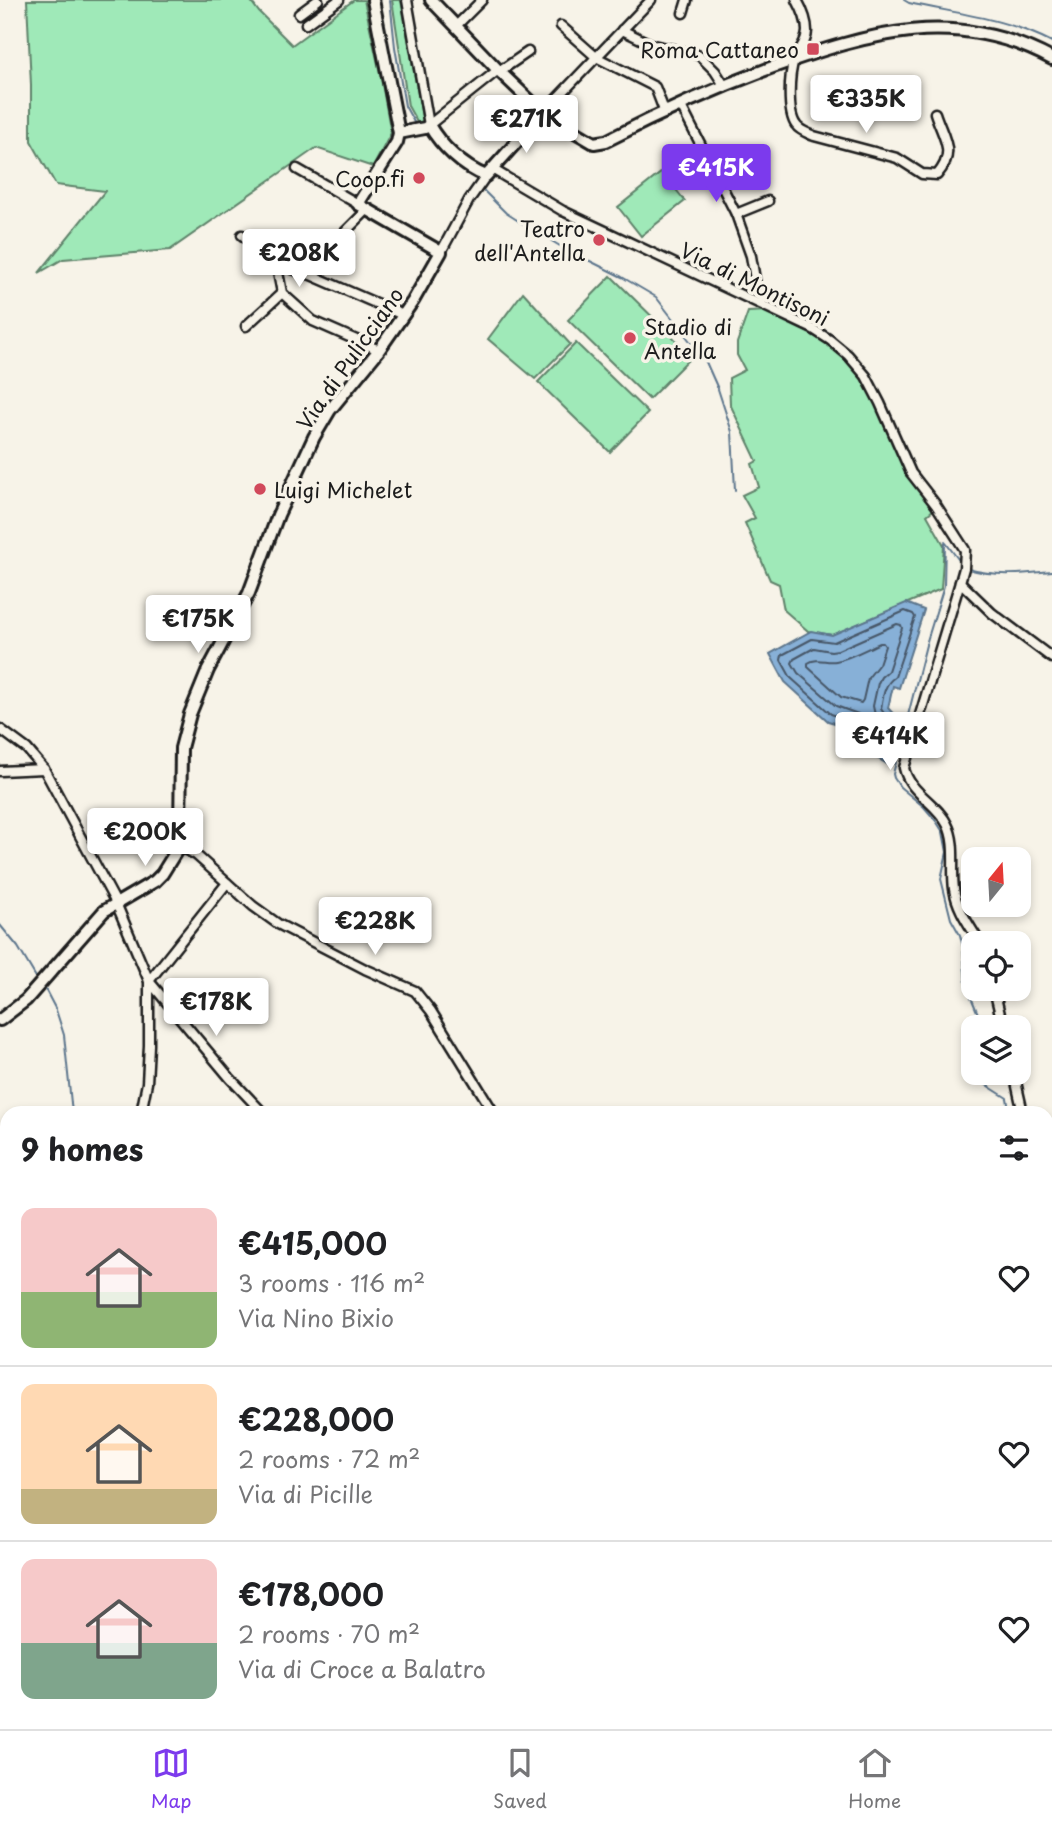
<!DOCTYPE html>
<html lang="en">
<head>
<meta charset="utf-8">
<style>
  body { margin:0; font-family:"Playpen Sans",sans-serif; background:#f6f6f6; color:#202124; height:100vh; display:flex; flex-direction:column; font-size:26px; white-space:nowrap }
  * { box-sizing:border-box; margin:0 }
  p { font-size:23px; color:#757577 }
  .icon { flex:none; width:38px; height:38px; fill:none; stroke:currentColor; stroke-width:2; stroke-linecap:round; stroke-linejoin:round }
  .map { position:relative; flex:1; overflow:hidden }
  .drawer { position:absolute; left:0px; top:1106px; width:1054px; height:623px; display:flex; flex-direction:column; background:#fff; border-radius:21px 21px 0 0; box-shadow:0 4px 10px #0003 }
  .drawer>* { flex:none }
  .needle { width:46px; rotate:18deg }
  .tools { position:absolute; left:961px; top:847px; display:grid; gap:14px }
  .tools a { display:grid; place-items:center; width:70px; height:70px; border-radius:14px; background:#fff; box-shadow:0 4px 10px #0003; font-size:35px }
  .price { position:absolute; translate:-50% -60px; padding:0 16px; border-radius:7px; background:#fff; color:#222; font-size:23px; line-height:46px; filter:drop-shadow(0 2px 4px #0008) }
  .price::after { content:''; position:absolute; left:50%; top:42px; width:21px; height:16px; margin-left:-10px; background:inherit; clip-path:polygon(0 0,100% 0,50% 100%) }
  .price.active { background:#7c3aed; color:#fff }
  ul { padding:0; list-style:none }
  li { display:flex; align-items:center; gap:21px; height:175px; padding:0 21px }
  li+li { border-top:2px solid #e0e0e0 }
  li span { display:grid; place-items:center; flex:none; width:196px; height:140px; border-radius:14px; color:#555 }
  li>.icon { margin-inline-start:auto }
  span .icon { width:84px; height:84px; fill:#fffc; stroke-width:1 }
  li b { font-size:30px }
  h2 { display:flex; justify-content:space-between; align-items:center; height:84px; padding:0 21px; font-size:30px }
  .menu { display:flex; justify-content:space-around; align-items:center; height:98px; border-top:2px solid #e0e0e0; background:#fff; font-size:19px; color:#757577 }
  .menu a { display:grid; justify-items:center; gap:4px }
  .menu .active { color:#7c3aed }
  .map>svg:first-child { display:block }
  .green { fill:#9fe9b8; stroke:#5e826a; stroke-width:2 }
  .water { fill:#87b0d7; stroke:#5c758c; stroke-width:2 }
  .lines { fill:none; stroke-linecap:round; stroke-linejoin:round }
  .shore { stroke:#475767; stroke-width:2 }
  .stream { stroke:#5c758c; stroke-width:2 }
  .street-casing { stroke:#1c1c1c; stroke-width:13 }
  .secondary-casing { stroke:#1c1c1c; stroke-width:16 }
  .street { stroke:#f7f3e8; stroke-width:8 }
  .secondary { stroke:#f7f3e8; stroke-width:10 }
  .poi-dot { fill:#d1495b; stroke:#f7f3e8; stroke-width:2.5 }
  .labels { text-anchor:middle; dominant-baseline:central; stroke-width:7; stroke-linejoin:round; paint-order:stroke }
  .poi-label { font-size:21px; fill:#1c1c1c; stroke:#f7f3e8; text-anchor:end }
  .street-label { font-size:21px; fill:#1c1c1c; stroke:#f7f3e8 }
</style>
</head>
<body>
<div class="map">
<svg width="1052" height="1729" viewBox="0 0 1052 1729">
  <rect width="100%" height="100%" fill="#f7f3e8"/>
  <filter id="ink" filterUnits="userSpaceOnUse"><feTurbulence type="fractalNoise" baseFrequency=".0143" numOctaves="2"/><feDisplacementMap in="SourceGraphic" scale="14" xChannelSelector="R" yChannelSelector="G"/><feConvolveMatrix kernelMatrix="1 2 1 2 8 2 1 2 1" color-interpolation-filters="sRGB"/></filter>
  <g filter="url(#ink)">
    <g class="green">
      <polygon points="27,0 250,0 259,12 292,45 354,0 364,0 381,78 391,133 373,167 316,148 170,250 63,259 39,273 105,191 56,185 31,141 31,85"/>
      <polygon points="392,0 401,0 423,122 418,124 408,106"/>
      <polygon points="662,172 685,201 641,236 618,207"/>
      <polygon points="611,276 692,356 649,399 568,320"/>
      <polygon points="523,292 570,344 535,379 488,339"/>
      <polygon points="768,311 824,341 845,358 857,372 879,407 902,465 933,510 927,515 944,545 941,589 832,635 808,631 784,610 779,584 770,580 745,523 755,518 742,495 759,487 752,464 757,461 730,404 729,378 745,370 737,355 737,343 748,312"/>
      <polygon points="576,343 648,413 610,452 538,382"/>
    </g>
    <polygon class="water" points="906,603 924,610 899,688 893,686 888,708 898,719 887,764 877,758 876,747 852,728 828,721 785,682 770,654 811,631 832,635"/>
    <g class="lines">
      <g class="shore">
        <path d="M905,611L913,614L915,617L895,677C884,684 883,696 881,709L890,722L886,739L883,741H880L855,722L831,714L791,678L781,660L782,655L812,639L834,642Z"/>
        <polygon points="897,624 901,625 902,628 888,671 881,677 878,683 873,706 876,720 874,723 858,714 836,706 798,673 792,663 794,659 814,648 831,651 838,650"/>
        <path d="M880,643H883L885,646L879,664L868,678L863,700L861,703L841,697L808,667V663C818,657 826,663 836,661C851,658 866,649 880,643Z"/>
      </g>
      <g class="stream">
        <polyline points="390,0 395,47 405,106 415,124"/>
        <path d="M904,0L909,3C959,14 1006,18 1052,42"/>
        <polyline points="481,188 506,213 528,227 560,246 622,277 656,297 706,362 718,389 732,432 735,490"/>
        <polyline points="945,542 944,586 927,641 893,774 894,778 900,787 924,807 936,821 943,832 947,852 941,879 951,919 960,935 963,947 966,985 978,1014 978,1027"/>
        <polyline points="946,543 961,563"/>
        <path d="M968,569C995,577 1024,574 1052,571"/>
        <polyline points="0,925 18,947 37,979"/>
        <polyline points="44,987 56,1010 64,1035 72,1113"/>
        <polyline points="973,1047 969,1059 973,1071"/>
        <polyline points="974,1073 977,1079 1007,1098 1008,1104 1006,1113"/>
        <polyline points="1046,1282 1052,1292"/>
        <polyline points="1046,1373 1052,1363"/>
        <polyline points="359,1722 361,1729"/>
        <polyline points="938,1729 941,1722"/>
      </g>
      <defs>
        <g id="street">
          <polyline points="407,0 429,125"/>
          <path d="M797,0C802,9 807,20 807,31C807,43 798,50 794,60C789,74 787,113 796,125C800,131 808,133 814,136L897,158L922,174L937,175C957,152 943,138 935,113"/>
          <polyline points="683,13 687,0"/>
          <polyline points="299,14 318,0"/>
          <polyline points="306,24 339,0"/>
          <polyline points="457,25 482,0"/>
          <polyline points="561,26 596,57 655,87 665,113"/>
          <polyline points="622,30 653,45 692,53 700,56 715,71 724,85"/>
          <polyline points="681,106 736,214 751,256 756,285 763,297 762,304"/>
          <polyline points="543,113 651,0"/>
          <polyline points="429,125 498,70 503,69 528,52"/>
          <polyline points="297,169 358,204"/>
          <path d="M492,169L563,211L813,329L830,340L848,355L866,376L880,403L911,473L936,505L965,550L964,568L960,582L904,768C909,792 937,803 947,824C957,843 951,868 954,889C957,909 970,926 980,943"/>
          <polyline points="736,214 768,201"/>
          <path d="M242,235C265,254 282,268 311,275L403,315"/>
          <polyline points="328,249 368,209"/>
          <polyline points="441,252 469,200 486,176"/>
          <polyline points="276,262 282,293 313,321 379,350"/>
          <polyline points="246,326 282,293"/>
          <polyline points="960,582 992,613 1052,658"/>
          <polyline points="0,729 27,749 44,769 116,903 149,981 149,1045 147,1083 141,1113"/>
          <polyline points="0,771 44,769"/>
          <polyline points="180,833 195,853"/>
          <polyline points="177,849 187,850 196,855 253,906 278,924 365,969 415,991 431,1011 494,1113"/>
          <polyline points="149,981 230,1078 263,1113"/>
          <polyline points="149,981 227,883"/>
          <polyline points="994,989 1003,1027"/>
          <polyline points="1014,1073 1023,1113"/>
          <polyline points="1046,1229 1052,1248"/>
          <polyline points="1046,1414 1052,1403"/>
          <polyline points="1046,1571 1052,1569"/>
          <polyline points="409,1722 411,1729"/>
          <polyline points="702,1722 704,1729"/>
        </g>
        <g id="secondary">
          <path d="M431,0L498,70L543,113L594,143L606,141C660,113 716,88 773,67C869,33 956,7 1052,59"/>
          <path d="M399,133L425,128L429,125C441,146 463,167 486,176L543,113"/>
          <polyline points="0,1020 26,1000 104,911 155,881 162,874 175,853 180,833 181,748 190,714 208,670 249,593 278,515 314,437 330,410 379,350 413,301 441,252 358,204 397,142 399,133 373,0"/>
        </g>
      </defs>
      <use href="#street" class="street-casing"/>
      <use href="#secondary" class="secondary-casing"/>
      <use href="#street" class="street"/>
      <use href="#secondary" class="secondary"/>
    </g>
  </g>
  <g class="poi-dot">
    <rect x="806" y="42" width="14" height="14" rx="3.5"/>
    <circle cx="419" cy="178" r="7"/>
    <circle cx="599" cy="240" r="7"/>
    <circle cx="630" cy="338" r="7"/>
    <circle cx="260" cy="489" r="7"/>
  </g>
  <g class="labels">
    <g class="poi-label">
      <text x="799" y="49">Roma Cattaneo</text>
      <text x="405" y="178">Coop.fi</text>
      <text x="585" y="228">Teatro<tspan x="585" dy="24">dell'Antella</tspan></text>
      <text x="644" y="326" text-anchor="start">Stadio di<tspan x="644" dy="24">Antella</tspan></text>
      <text x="274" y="489" text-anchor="start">Luigi Michelet</text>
    </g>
    <g class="street-label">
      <text transform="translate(755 283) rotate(26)">Via di Montisoni</text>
      <text transform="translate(349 358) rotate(-55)">Via di Pulicciano</text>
    </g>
  </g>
</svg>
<div class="tools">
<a><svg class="needle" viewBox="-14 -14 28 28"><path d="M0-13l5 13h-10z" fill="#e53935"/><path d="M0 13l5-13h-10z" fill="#757577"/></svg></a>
<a><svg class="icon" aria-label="locate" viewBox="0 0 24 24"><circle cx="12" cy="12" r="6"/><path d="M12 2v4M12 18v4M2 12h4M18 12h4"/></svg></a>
<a><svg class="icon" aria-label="layers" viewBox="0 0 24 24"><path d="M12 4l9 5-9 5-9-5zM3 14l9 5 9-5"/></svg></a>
</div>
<b class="price" style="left:866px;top:135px">€335K</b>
<b class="price" style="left:526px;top:155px">€271K</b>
<b class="price active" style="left:716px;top:204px">€415K</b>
<b class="price" style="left:299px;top:289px">€208K</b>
<b class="price" style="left:198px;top:655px">€175K</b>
<b class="price" style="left:890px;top:772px">€414K</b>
<b class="price" style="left:145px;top:868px">€200K</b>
<b class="price" style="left:375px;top:957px">€228K</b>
<b class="price" style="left:216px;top:1038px">€178K</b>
<section class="drawer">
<h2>9 homes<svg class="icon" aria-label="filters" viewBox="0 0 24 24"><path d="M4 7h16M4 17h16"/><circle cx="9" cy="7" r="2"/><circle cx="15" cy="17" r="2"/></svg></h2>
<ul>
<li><span style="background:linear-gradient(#f6c9c9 60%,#8fb573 0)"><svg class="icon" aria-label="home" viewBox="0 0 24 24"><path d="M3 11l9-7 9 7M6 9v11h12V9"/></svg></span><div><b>€415,000</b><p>3 rooms · 116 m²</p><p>Via Nino Bixio</p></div><svg class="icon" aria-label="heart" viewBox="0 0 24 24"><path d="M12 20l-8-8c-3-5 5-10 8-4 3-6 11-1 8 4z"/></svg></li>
<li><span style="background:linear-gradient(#ffd9b3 75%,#c2b280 0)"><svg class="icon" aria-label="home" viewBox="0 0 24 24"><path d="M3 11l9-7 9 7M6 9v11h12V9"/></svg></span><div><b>€228,000</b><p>2 rooms · 72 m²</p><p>Via di Picille</p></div><svg class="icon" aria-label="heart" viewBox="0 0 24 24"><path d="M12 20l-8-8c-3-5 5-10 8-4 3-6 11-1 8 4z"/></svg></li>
<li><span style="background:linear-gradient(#f6c9c9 60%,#7fa58c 0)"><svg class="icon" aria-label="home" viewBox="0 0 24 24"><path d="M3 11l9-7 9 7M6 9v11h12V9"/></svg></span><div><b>€178,000</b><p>2 rooms · 70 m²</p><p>Via di Croce a Balatro</p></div><svg class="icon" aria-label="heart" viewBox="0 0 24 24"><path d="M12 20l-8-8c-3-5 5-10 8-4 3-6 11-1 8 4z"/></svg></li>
</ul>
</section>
</div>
<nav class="menu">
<a class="active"><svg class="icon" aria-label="map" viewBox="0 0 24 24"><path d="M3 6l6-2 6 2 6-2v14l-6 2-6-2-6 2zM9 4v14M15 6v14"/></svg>Map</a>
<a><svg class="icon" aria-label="saved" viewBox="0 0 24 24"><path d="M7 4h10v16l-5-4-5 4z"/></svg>Saved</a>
<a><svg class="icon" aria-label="home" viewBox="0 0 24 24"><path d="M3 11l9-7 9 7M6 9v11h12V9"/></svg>Home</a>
</nav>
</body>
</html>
